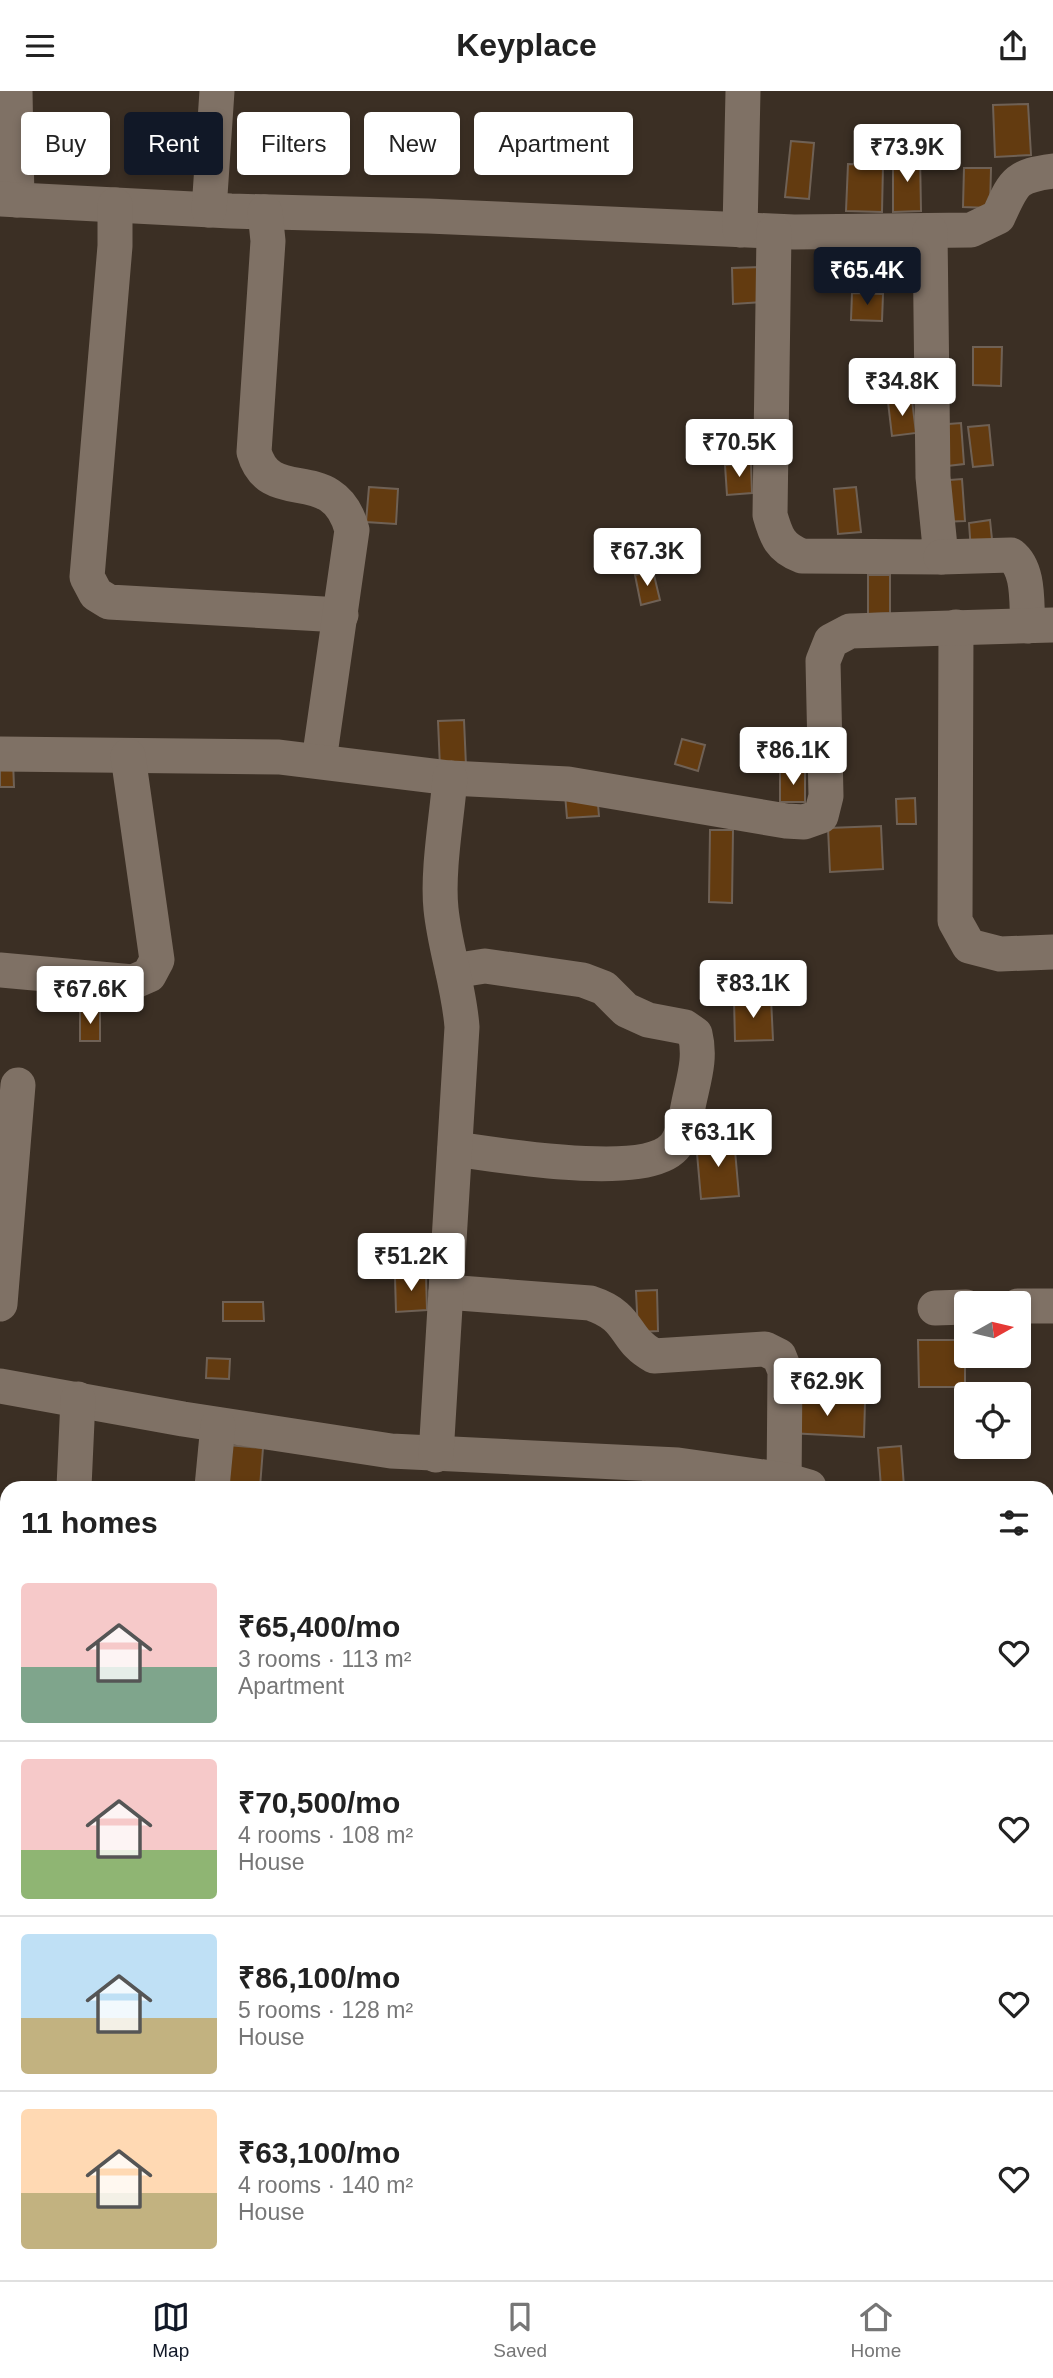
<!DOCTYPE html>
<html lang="en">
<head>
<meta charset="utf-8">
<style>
  body { margin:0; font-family:Arial,sans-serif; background:#f6f6f6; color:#222; height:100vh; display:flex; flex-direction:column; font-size:26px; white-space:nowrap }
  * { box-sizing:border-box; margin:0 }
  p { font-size:23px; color:#767676 }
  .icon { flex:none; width:38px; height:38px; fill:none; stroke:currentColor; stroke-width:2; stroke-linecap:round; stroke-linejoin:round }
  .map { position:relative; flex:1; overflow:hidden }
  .drawer { position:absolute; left:0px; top:1390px; width:1054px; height:800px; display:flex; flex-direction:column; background:#fff; border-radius:21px 21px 0 0; box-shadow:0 4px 10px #0003 }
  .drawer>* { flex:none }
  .guide { position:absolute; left:21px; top:21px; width:700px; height:63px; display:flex; gap:14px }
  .needle { width:46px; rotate:82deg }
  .fabs { position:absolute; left:954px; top:1200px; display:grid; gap:14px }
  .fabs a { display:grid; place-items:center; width:77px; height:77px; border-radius:7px; background:#fff; box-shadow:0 4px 10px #0003; font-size:35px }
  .price { position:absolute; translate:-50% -60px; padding:0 16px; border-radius:7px; background:#fff; color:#222; font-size:23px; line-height:46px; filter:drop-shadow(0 2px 4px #0008) }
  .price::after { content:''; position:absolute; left:50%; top:42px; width:21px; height:16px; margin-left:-10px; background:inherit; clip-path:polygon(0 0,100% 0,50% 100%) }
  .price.current { background:#111827; color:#fff }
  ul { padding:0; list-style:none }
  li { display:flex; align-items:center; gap:21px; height:175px; padding:0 21px }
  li+li { border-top:2px solid #e0e0e0 }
  li span { display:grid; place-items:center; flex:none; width:196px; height:140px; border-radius:7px; color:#555 }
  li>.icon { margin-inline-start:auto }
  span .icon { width:84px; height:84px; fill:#fffc; stroke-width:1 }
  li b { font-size:30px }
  h2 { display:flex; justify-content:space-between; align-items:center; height:84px; padding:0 21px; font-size:30px }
  .pill { padding:0 24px; border-radius:7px; background:#fff; box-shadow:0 4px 10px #0003; font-size:24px; line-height:63px }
  .pill.current { background:#111827; color:#fff }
  header { display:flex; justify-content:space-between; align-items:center; height:91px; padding:0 21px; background:#fff; font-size:32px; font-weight:700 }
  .dock { display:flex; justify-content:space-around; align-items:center; height:98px; border-top:2px solid #e0e0e0; background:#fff; font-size:19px; color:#767676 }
  .dock a { display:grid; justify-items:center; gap:4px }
  .dock .current { color:#111827 }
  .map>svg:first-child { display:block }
  .building { fill:#633b10; stroke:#6f6155; stroke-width:2 }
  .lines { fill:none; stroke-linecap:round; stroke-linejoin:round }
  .street { stroke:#7f7165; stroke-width:35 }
</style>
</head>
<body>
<header><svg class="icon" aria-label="menu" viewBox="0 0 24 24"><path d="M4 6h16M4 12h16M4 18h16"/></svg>Keyplace<svg class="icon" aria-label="share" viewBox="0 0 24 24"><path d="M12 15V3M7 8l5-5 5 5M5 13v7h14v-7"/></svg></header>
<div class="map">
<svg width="1053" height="2189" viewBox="0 0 1053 2189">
  <rect width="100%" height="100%" fill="#3b2f24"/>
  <g class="building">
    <polygon points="1028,13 1031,64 995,66 993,14"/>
    <polygon points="791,50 814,52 809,108 785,106"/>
    <polygon points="920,64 921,120 893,121 893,65"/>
    <polygon points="848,73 883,74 882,121 846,120"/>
    <polygon points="964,77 991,77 990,117 963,116"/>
    <polygon points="761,176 763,211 733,213 732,177"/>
    <polygon points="852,202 883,203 882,230 851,229"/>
    <polygon points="973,256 1002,256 1001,295 973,294"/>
    <polygon points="912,309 916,342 892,345 888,311"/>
    <polygon points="961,332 964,373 939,376 935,334"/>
    <polygon points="989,334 993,374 973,376 968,336"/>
    <polygon points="751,372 752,402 727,404 725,374"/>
    <polygon points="962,388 965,430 940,431 937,390"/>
    <polygon points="369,396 398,398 396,433 366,431"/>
    <polygon points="856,396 861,441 838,443 834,398"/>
    <polygon points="990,429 993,458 971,460 969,432"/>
    <polygon points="653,480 660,509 641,514 635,484"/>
    <polygon points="868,484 890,484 890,522 868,523"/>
    <polygon points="464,629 466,675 440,676 438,630"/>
    <polygon points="682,648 705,654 698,680 675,673"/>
    <polygon points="13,670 14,696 0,696 0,671"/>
    <rect x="780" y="680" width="25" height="31"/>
    <polygon points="597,702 599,725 567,727 565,703"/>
    <polygon points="915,707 916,733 897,733 896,708"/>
    <polygon points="881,735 883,778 830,781 828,737"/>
    <polygon points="710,739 733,739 732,812 709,811"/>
    <polygon points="771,907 773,949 735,950 734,908"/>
    <polygon points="80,919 100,920 100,950 80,950"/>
    <polygon points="734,1048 739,1105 701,1108 696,1051"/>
    <polygon points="426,1184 427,1219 396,1221 395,1186"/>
    <polygon points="657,1199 658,1240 638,1241 636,1200"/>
    <polygon points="223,1211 263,1211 264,1230 223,1230"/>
    <polygon points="918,1249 965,1249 965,1296 919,1296"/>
    <polygon points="207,1267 230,1268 229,1288 206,1287"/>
    <polygon points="830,1268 830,1302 789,1303 789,1270"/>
    <polygon points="791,1308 865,1311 864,1346 789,1342"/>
    <polygon points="227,1354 263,1357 260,1396 224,1396"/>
    <polygon points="901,1355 904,1396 881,1396 878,1357"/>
    <rect x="643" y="1381" width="28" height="15"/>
    <rect x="0" y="1519" width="7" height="43"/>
    <polygon points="0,1819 7,1820 7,1852 0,1852"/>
    <rect x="0" y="1860" width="7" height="20"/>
    <polygon points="0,1961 7,1961 7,1991 0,1992"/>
    <rect x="1" y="2008" width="6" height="22"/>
    <rect x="15" y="2182" width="30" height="7"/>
    <rect x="403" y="2182" width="27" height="7"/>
    <polygon points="500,2182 545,2182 546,2189 500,2189"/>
  </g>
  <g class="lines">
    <g class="street">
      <polyline points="15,0 17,109"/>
      <path d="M0,108L231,120L428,125L794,141L971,139L998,126C1014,92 1014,85 1053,80"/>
      <polyline points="115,114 115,155 87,486 96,503 109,511 341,524"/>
      <polyline points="209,119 217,0"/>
      <path d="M265,121L268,150L254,361C270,418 333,369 352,439L319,670"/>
      <polyline points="740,139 743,0"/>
      <path d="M774,141L770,424C776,445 780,457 802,465L941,466L933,386L930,140"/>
      <path d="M941,466L1011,464C1030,479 1026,512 1028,535"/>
      <polyline points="956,536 955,830 969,855 1000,863 1053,861"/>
      <polyline points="0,663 279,666 450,687 568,693 786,730 804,731 821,725 826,705 823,570 831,550 850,540 1053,534"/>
      <polyline points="0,879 133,891 149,884 157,869 128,665"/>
      <path d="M453,880L485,875L583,889L604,897L626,919L648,929L685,936L695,943C701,967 694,987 689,1011C686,1025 684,1045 674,1056C644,1089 498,1064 455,1058"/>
      <path d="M446,1201L590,1212C633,1226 622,1248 654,1265L765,1258L779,1265L785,1280L784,1396"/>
      <polyline points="0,1213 18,994"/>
      <polyline points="1018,1215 1053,1215"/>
      <polyline points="935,1217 966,1216"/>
      <polyline points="0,1295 183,1328 391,1360 678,1374 785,1389 809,1396"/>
      <path d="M436,1364L462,936C459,895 445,858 441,818C437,780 447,726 450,687"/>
      <polyline points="74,1396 78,1308"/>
      <polyline points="212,1396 218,1334"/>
      <polyline points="1046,1449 1053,1450"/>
      <polyline points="1046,1764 1053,1764"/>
      <polyline points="185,2182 185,2189"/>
    </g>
  </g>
</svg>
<div class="fabs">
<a><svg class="needle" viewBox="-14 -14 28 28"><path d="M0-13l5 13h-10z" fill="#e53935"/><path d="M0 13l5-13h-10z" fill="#767676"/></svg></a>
<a><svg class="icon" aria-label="locate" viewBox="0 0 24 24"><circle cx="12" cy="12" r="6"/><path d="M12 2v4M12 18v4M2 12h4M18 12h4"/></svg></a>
</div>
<b class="price" style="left:907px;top:93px">₹73.9K</b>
<b class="price current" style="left:867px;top:216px">₹65.4K</b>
<b class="price" style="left:902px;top:327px">₹34.8K</b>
<b class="price" style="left:739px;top:388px">₹70.5K</b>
<b class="price" style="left:647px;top:497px">₹67.3K</b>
<b class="price" style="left:793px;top:696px">₹86.1K</b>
<b class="price" style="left:753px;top:929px">₹83.1K</b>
<b class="price" style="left:90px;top:935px">₹67.6K</b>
<b class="price" style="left:718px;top:1078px">₹63.1K</b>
<b class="price" style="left:411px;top:1202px">₹51.2K</b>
<b class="price" style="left:827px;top:1327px">₹62.9K</b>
<div class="guide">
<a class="pill">Buy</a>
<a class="pill current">Rent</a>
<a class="pill">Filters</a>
<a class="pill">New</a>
<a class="pill">Apartment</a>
</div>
<section class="drawer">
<h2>11 homes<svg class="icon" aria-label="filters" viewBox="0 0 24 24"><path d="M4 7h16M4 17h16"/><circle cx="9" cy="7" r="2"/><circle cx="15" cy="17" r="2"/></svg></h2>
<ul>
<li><span style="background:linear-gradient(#f6c9c9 60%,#7fa58c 0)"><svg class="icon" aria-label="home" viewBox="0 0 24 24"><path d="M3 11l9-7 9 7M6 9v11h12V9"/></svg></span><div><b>₹65,400/mo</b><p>3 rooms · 113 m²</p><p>Apartment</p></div><svg class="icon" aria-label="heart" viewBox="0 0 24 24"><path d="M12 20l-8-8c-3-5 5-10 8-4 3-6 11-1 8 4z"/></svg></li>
<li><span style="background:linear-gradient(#f6c9c9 65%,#8fb573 0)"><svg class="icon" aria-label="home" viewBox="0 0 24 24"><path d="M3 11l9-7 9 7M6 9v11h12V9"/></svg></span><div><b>₹70,500/mo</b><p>4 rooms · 108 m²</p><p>House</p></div><svg class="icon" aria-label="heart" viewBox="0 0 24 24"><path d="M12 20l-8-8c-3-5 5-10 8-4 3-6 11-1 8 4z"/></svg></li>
<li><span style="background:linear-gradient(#bfe0f5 60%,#c2b280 0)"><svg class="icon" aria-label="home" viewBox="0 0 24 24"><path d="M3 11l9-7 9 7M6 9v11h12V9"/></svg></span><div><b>₹86,100/mo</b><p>5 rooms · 128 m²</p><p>House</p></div><svg class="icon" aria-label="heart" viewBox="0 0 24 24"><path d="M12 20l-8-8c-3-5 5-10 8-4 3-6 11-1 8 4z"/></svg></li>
<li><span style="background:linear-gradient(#ffd9b3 60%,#c2b280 0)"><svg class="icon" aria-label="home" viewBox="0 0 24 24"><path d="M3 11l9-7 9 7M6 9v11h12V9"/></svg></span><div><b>₹63,100/mo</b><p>4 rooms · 140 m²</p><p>House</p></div><svg class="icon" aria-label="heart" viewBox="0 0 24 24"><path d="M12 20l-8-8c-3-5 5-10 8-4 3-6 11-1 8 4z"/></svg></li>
</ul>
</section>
</div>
<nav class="dock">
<a class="current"><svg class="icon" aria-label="map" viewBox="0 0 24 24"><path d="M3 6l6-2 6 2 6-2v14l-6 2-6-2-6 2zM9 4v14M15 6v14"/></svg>Map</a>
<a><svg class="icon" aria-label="saved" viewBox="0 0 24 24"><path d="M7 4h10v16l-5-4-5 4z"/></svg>Saved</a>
<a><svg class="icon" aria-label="home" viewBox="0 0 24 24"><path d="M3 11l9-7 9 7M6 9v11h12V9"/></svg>Home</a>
</nav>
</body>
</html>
